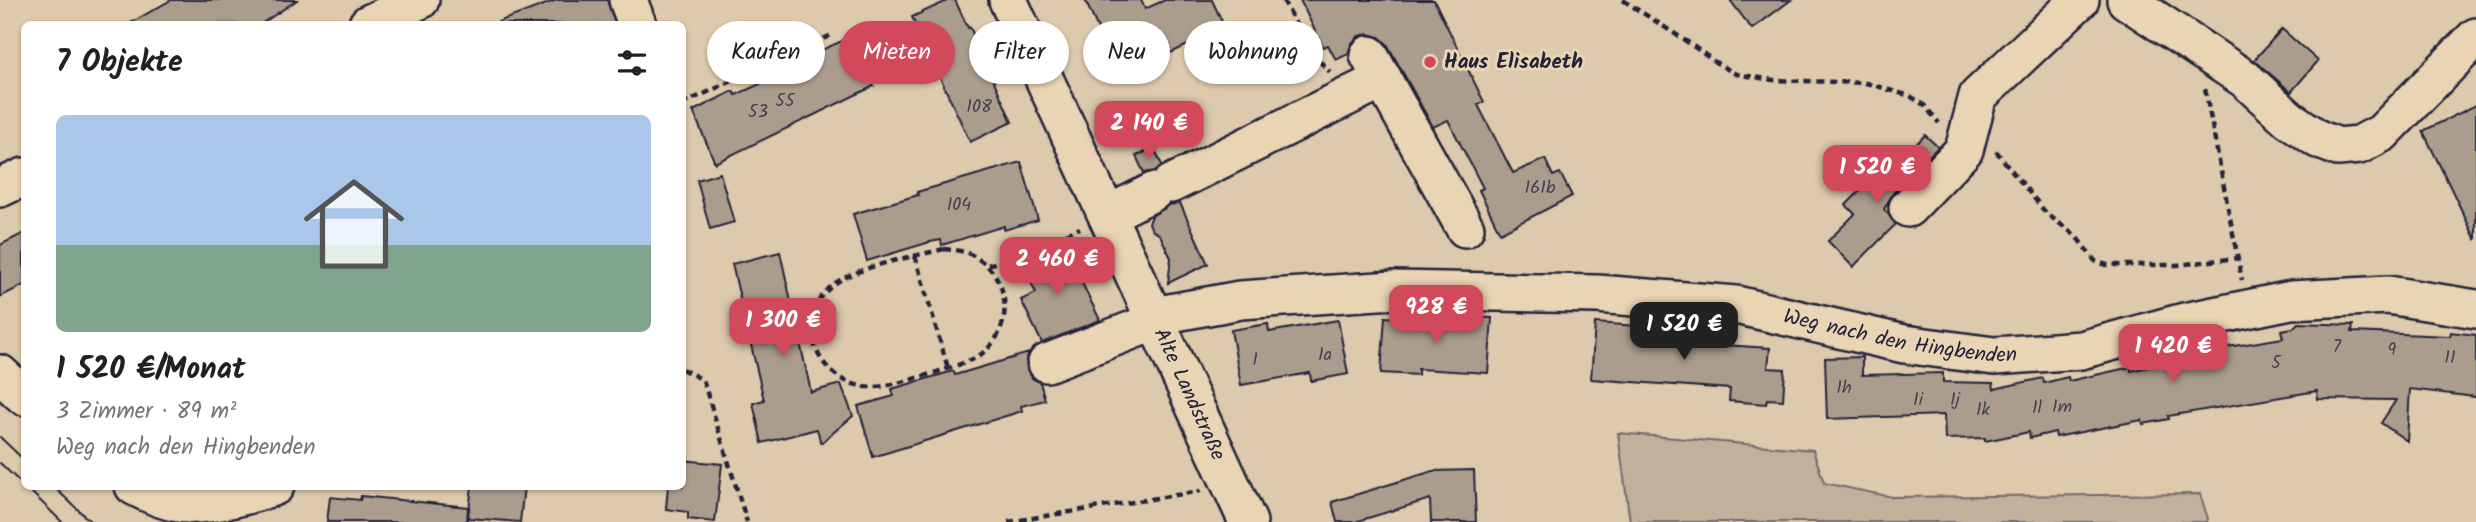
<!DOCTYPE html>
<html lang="de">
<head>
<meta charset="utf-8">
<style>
  body { margin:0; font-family:Kalam,sans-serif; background:#f2f2f2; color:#202124; height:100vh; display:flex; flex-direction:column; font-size:26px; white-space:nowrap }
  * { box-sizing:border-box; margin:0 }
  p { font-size:23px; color:#757577 }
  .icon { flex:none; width:38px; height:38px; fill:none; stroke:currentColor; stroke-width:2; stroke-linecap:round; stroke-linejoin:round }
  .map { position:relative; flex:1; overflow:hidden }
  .panel { position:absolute; left:21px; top:21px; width:665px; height:469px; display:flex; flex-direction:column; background:#fff; border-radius:10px; box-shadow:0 2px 5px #0004 }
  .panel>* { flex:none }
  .top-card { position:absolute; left:707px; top:21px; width:665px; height:63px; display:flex; gap:14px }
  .price { position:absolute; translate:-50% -60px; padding:0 16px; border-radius:14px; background:#d1495b; color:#fff; font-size:23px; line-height:46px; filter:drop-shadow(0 2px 4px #0008) }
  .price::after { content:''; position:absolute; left:50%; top:42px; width:21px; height:16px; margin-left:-10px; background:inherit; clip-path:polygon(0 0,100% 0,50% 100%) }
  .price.active { background:#222; color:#fff }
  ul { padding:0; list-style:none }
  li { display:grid; align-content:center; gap:14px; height:371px; padding:0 35px }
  li span { display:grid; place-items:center; height:217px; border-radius:10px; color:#555 }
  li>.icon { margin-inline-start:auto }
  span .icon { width:126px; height:126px; fill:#fffc; stroke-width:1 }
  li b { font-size:30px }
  h2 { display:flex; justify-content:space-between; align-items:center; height:84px; padding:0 35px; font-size:30px }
  .chip { padding:0 24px; border-radius:32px; background:#fff; box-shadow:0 2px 5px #0004; font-size:24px; line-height:63px }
  .chip.active { background:#d1495b; color:#fff }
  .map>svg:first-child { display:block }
  .green { fill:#c1b09b; stroke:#72696b; stroke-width:2 }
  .building { fill:#ab9d8e; stroke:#22223b; stroke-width:2 }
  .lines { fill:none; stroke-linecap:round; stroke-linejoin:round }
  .minor-casing { stroke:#22223b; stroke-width:42 }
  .path { stroke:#22223b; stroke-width:4.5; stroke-dasharray:7 5; stroke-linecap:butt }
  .minor { stroke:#e9d4b3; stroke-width:37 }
  .tram { stroke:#22223b; stroke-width:2 }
  .poi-dot { fill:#d1495b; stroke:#e9d4b3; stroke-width:2.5 }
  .labels { text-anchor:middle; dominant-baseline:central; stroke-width:6; stroke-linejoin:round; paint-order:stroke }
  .number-label { font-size:18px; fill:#444150 }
  .poi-label { font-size:21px; font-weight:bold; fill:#22223b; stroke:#e9d4b3; text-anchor:start }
  .street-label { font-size:21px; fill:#22223b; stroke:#e9d4b3 }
</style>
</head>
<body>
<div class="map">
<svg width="2476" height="522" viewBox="0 0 2476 522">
  <rect width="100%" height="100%" fill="#ddc9ac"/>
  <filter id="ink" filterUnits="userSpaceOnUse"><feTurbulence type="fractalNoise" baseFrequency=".0143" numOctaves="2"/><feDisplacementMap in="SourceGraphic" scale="14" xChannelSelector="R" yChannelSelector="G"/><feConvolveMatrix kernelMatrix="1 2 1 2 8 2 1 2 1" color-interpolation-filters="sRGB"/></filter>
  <g filter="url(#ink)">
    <polygon class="green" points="1618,433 1813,450 1824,483 1892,497 2200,494 2208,519 2207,522 1630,522"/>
    <g class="building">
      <polygon points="171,0 297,0 261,24 129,24"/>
      <polygon points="557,0 607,0 615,24 498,24 498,22"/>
      <polygon points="949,0 955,0 968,28 970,27 1012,122 970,142 912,17"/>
      <polygon points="1085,0 1141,0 1145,9 1165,0 1212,0 1225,28 1166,55 1167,58 1121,80"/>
      <polygon points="1300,0 1434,0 1484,102 1478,105 1513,173 1545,159 1553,176 1560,173 1572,196 1500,233 1479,190 1483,188 1448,120 1433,127 1387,44 1379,37 1369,34 1359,36 1351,44 1348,54 1336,60 1328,45 1323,47"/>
      <polygon points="1730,0 1791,0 1752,29"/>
      <polygon points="2282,29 2318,61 2291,92 2254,60"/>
      <polygon points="851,37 874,86 715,163 693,111 733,91 736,95 792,69 812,60 810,55"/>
      <polygon points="2476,105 2476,240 2423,131"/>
      <polygon points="1925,135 1938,147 1893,193 1884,209 1896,224 1853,267 1828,241 1855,214 1846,205 1891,160 1896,165"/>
      <polygon points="1154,148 1162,165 1155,171 1144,173 1136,156"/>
      <polygon points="1021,162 1038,220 1004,230 1004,226 942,245 941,240 930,242 867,261 853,214 918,195 917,192"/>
      <polygon points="720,173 734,222 710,229 697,180"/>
      <polygon points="1180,203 1208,264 1168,283 1171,258 1160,235 1152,230 1149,223 1152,216 1169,205"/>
      <polygon points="24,233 24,285 0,297 0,245"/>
      <polygon points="1064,246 1100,320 1042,343 1021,300 1036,293 1023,266"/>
      <polygon points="780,252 811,392 841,384 853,416 821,443 817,429 762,443 753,403 764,400 732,264"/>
      <polygon points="1455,316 1492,318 1488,373 1418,369 1418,375 1381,373 1385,317 1455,322"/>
      <polygon points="1338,320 1348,374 1311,381 1310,373 1241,385 1231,330 1268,324 1269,332"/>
      <polygon points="1595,323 1708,331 1707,344 1770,348 1768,368 1785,369 1783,400 1767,399 1766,404 1729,401 1730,389 1591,379"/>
      <polygon points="2298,323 2353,325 2352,332 2450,336 2451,332 2476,335 2476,397 2410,389 2407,441 2381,423 2396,400 2318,399 2317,391 2168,416 2169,419 2143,424 2142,420 2056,437 2055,432 2030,438 2029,432 1985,441 1985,438 1945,439 1944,415 1827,419 1825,358 1862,357 1862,375 1943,373 1943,382 1993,383 1994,389 2043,378 2044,383 2068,377 2069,381 2131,367 2131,371 2174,361 2171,349 2202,344 2203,351 2283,338 2281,330 2293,328"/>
      <polygon points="1029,353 1026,360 1027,370 1033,379 1040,382 1045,400 1021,406 1022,411 873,457 858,406 894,396 892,389 953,371 955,375"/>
      <polygon points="682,460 722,464 715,522 688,519 688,512 666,509 668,486 682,486"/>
      <polygon points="1474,470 1476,522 1431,522 1430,499 1355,522 1337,522 1332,502 1433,471"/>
      <polygon points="472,486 524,486 520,522 468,518"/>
      <polygon points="361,496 468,507 467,522 327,522 330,497 360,500"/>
    </g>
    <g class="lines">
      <defs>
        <g id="minor">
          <polyline points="628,0 637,24"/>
          <path id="s1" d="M1008,0L1248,522"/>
          <polyline points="2126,0 2245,79 2289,119 2318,139 2338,147 2359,145 2382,133 2476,37"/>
          <polyline points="368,24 420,0"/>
          <polyline points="1369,55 1465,228"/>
          <polyline points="1171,184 1383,79"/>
          <polyline points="0,188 24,177"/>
          <polyline points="1908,208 1964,150 1978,96 2080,0"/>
          <polyline points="1107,215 1153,192"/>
          <path id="s2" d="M1154,316L1240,300L1394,290L1597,294L1736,305L1904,344L1994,356L2081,350L2184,322L2291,300L2388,295L2476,309"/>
          <polyline points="1047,363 1156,321"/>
          <polyline points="0,374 24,396"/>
          <path d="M134,486C176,508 193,508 238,497C251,494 264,491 275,486"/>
        </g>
      </defs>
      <use href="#minor" class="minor-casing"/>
      <g class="path">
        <polyline points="1283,0 1310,51 1330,72"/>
        <polyline points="1623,0 1689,43 1715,62 1736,74 1773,80 1866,83 1910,96 1924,105 1939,123"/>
        <polyline points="2205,89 2242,280"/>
        <polyline points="682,104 834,34"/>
        <polyline points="1996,151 2046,213 2075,235 2095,261 2107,265 2177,265 2238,258"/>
        <path d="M944,249C955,250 966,251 975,257C1012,277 1015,331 980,355C963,366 905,382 884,386C825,397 785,324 833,285C855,267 915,256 944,249Z"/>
        <polyline points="915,256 948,368"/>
        <polyline points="988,265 1018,255 1080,228"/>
        <polyline points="682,369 703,380 747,522"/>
        <polyline points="1008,522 1201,491"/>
      </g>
      <use href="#minor" class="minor"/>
      <g class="tram">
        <polyline points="0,437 24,460"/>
        <polyline points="0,463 24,486"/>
        <polyline points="25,486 62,522"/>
        <polyline points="53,486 91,522"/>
      </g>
    </g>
  </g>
  <circle class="poi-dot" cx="1430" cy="62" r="7"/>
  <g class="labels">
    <g class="number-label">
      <text x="785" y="101">55</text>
      <text x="979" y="107">108</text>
      <text x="758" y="112">53</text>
      <text x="1540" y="188">161b</text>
      <text x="959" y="205">104</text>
      <text x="2337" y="347">7</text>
      <text x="2392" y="350">9</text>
      <text x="1325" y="355">1a</text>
      <text x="2450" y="358">11</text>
      <text x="1255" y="360">1</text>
      <text x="2276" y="363">5</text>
      <text x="1844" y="388">1h</text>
      <text x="1918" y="400">1i</text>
      <text x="1955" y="400">1j</text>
      <text x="2062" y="407">1m</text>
      <text x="2037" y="408">1l</text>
      <text x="1983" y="410">1k</text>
    </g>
    <g class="poi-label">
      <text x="1444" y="62">Haus Elisabeth</text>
    </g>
    <g class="street-label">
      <text stroke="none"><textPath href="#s2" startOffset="752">Weg nach den Hingbenden</textPath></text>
      <text stroke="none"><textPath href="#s1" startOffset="434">Alte Landstraße</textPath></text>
    </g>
  </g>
</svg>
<b class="price" style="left:1149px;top:161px">2 140 €</b>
<b class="price" style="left:1877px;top:205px">1 520 €</b>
<b class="price" style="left:1057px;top:297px">2 460 €</b>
<b class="price" style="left:1436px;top:345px">928 €</b>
<b class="price" style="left:783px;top:358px">1 300 €</b>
<b class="price active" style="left:1684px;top:362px">1 520 €</b>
<b class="price" style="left:2173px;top:384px">1 420 €</b>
<div class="top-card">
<a class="chip">Kaufen</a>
<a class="chip active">Mieten</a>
<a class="chip">Filter</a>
<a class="chip">Neu</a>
<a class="chip">Wohnung</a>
</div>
<section class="panel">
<h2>7 Objekte<svg class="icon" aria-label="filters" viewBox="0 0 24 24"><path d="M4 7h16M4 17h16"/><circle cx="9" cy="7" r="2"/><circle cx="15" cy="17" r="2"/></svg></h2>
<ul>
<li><span style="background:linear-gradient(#a9c7e8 60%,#7fa58c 0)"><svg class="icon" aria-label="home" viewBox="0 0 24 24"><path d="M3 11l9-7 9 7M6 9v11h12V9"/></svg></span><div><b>1 520 €/Monat</b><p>3 Zimmer · 89 m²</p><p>Weg nach den Hingbenden</p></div></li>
</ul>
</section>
</div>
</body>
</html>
